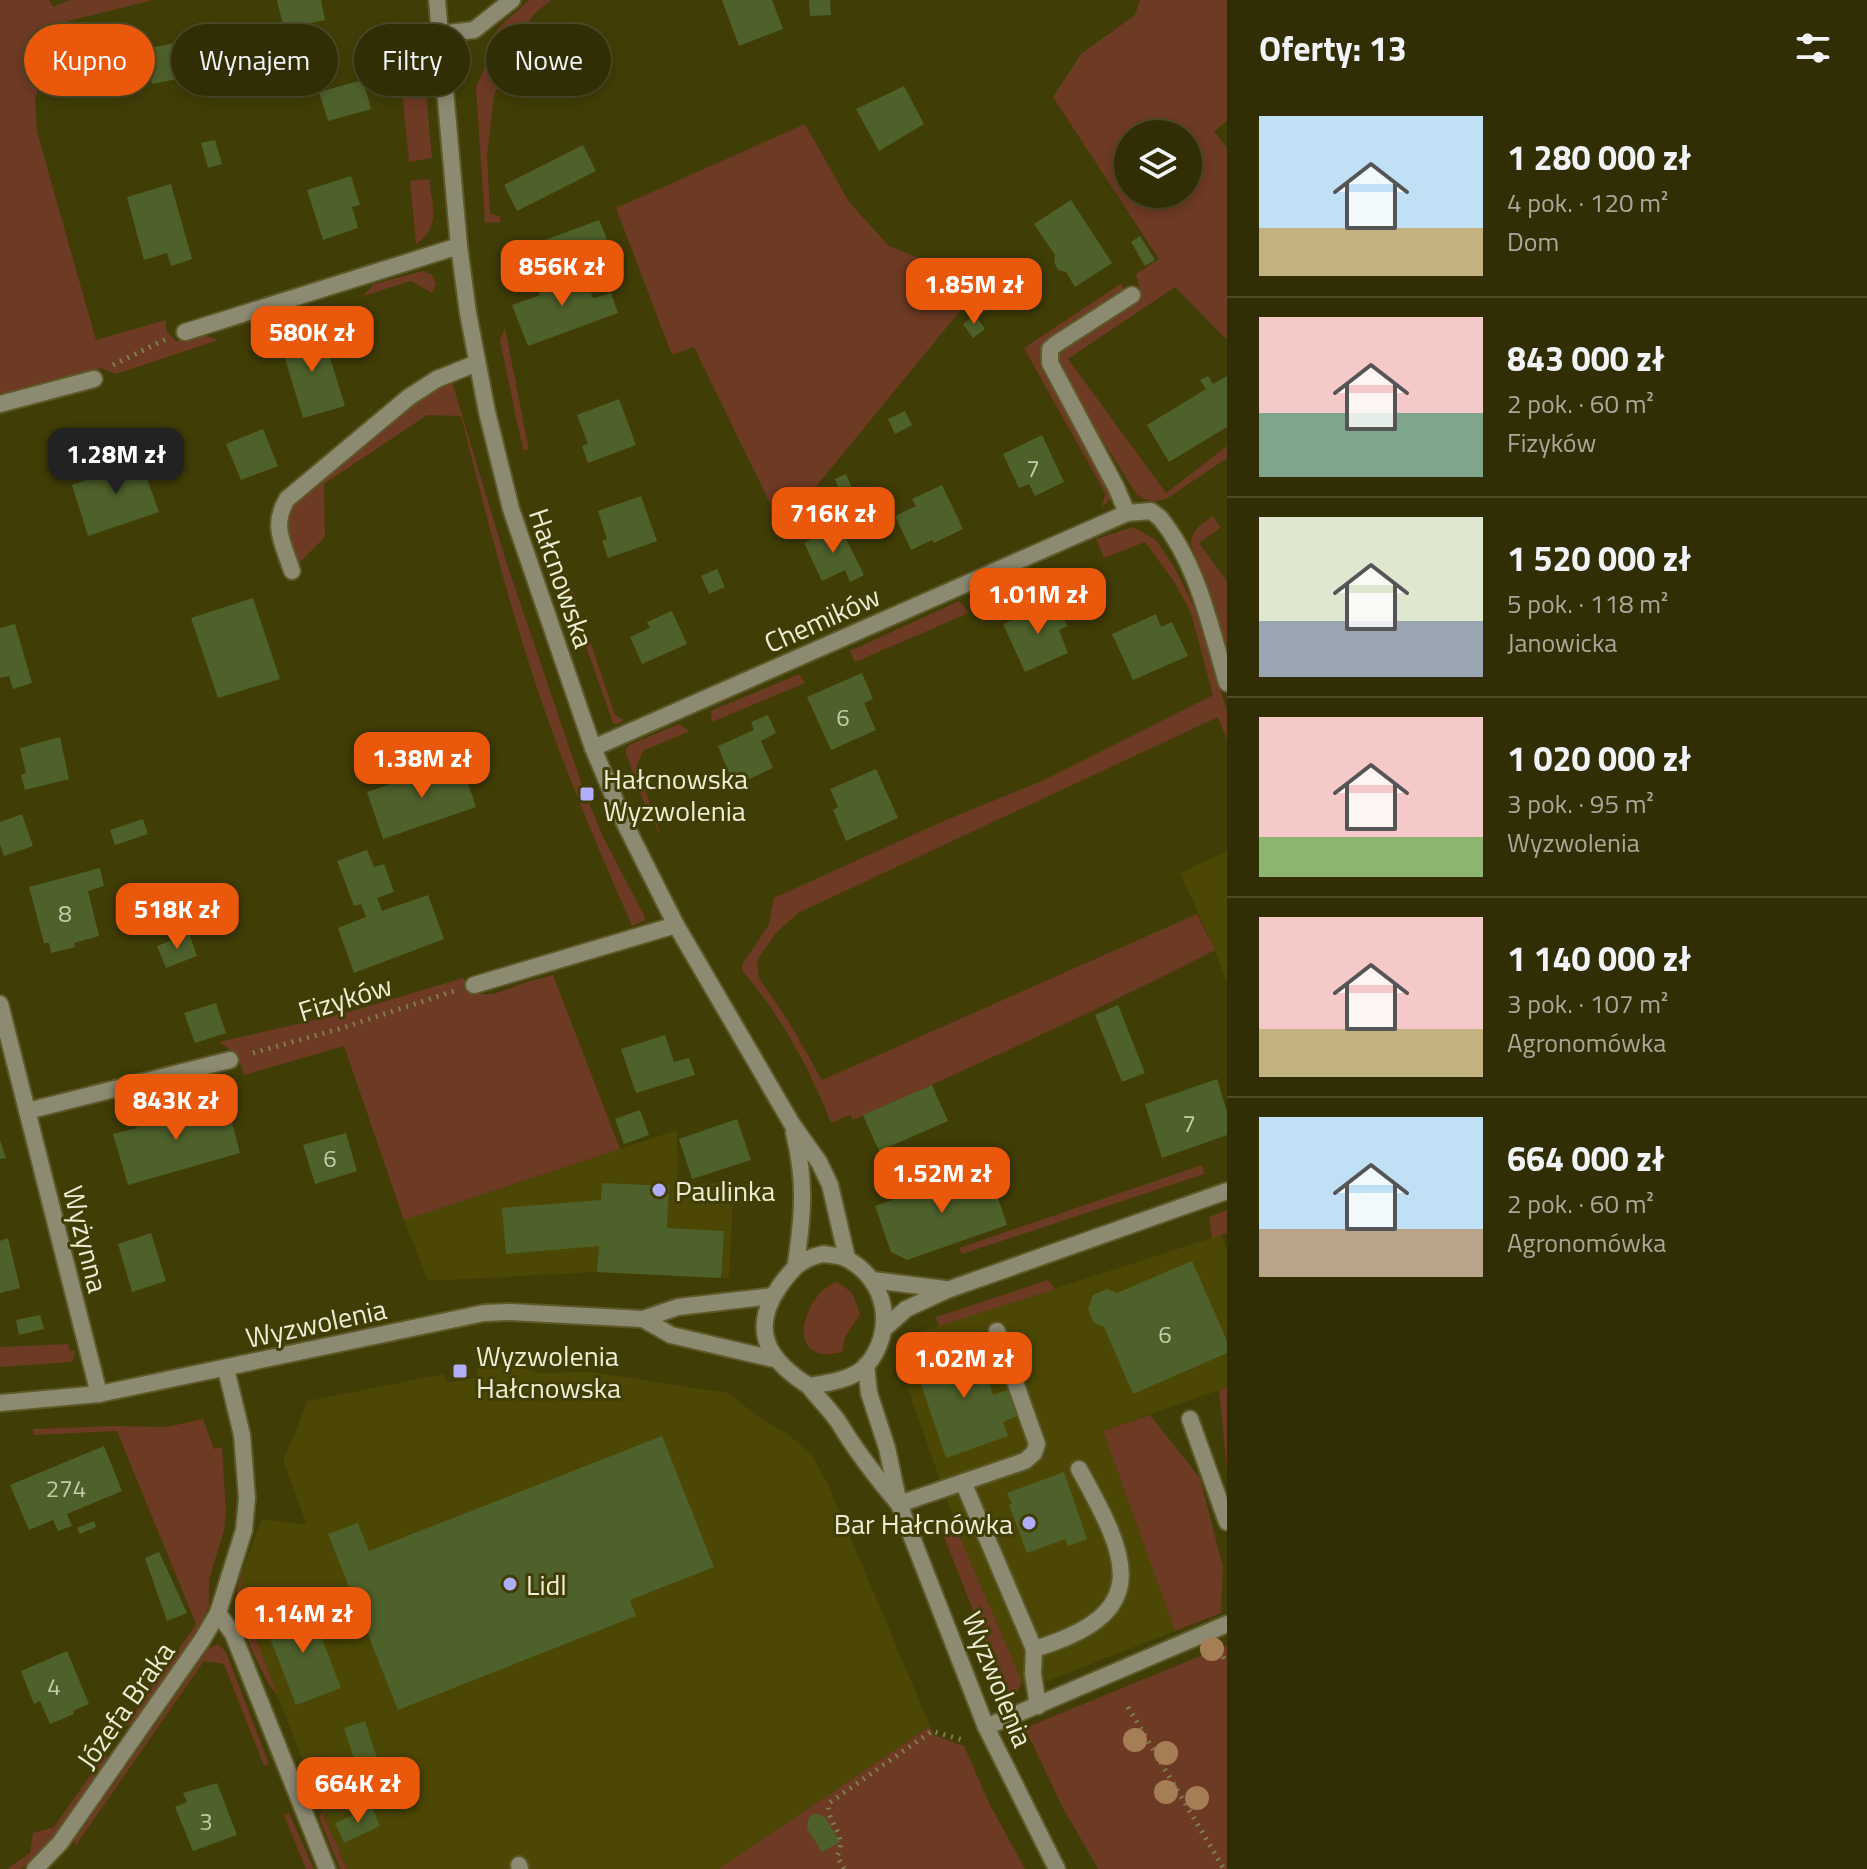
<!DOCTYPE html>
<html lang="pl">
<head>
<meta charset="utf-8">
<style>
  body { margin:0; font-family:"Titillium Web",sans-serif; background:#39360f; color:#f1f3f6; height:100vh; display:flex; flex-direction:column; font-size:30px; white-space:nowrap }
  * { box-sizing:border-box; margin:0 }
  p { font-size:26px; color:#a8a89a }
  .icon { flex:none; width:44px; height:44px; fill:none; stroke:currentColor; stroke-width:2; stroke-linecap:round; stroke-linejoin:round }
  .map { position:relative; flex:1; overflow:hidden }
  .sheet { display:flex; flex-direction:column; background:#312e05; width:640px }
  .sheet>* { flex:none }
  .guide { position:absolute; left:24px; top:24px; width:760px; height:72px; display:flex; gap:16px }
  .buttons { position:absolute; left:1114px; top:120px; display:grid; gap:16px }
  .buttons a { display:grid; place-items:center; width:88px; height:88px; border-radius:50%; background:#312e05; box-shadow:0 4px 12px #0003,0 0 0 2px #4c4a27; font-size:40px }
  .price { position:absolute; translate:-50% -68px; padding:0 18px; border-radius:16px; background:#ea580c; color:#fff; font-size:26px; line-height:52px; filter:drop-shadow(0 2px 4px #0008) }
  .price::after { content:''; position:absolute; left:50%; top:48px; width:24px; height:18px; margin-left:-12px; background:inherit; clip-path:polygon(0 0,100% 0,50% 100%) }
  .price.selected { background:#222; color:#fff }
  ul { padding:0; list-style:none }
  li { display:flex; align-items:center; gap:24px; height:200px; padding:0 32px }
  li+li { border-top:2px solid #4c4a27 }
  li span { display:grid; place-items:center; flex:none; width:224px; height:160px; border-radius:0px; color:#555 }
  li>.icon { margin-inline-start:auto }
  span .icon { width:96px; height:96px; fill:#fffc; stroke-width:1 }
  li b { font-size:34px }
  h2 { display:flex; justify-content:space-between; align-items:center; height:96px; padding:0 32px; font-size:34px }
  .pill { padding:0 28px; border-radius:36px; background:#312e05; box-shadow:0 4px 12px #0003,0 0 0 2px #4c4a27; font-size:28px; line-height:72px }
  .pill.selected { background:#ea580c; color:#fff }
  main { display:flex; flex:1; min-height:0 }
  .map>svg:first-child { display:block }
  .built { fill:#4c4704 }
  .green { fill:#6d3a23; fill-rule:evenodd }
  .building { fill:#4f612b }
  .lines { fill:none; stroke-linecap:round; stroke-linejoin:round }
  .service-casing { stroke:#5d5928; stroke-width:20 }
  .minor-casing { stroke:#5d5928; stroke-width:20 }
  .tertiary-casing { stroke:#5d5928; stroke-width:20 }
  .path { stroke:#7f7c50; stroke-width:5; stroke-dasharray:2 6; stroke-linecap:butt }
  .service { stroke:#8c8a71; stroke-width:16 }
  .minor { stroke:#8c8a71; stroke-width:16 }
  .tertiary { stroke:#8c8a71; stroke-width:16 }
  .tree { fill:#a57e55 }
  .poi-dot { fill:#b0aefa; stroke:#413d07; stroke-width:3 }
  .labels { text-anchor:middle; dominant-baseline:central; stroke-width:6; stroke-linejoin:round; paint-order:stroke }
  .number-label { font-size:24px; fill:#c6caa9 }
  .street-label { font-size:28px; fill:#eeedd3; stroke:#413d07 }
  .poi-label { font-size:28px; fill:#eeedd3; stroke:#413d07; text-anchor:start }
</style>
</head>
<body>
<main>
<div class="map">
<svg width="1227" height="1869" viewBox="0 0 1227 1869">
  <rect width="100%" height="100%" fill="#413d07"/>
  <g class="built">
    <polygon points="1227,851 1227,984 1215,950 1180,873"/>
    <polygon points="677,1130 678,1185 734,1182 729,1278 597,1272 428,1281 404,1220"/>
    <polygon points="1221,1235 1227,1251 1227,1387 1103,1431 1175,1631 1025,1690 960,1537 901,1369 923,1331"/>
    <polygon points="507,1362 538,1373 591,1372 728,1393 760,1418 788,1434 811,1454 827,1482 930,1726 719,1869 347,1869 322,1812 242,1602 241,1573 262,1519 307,1525 283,1461 308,1401 444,1374 447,1383 477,1377 476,1369"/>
  </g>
  <g class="green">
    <polygon points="0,0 49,0 53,7 70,0 153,0 57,24 35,99 37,132 96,340 166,320 166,331 176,341 201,334 218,340 116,374 101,368 0,399"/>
    <polygon points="529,0 551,0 533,15 494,95 487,156 490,213 499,216 501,222 485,223 476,88 491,52 486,45 501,25"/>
    <path d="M1140,0H1227V121L1214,131L1227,148V340L1175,287L1068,359L1166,493L1227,446V458L1168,498C1155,503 1146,502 1136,494L1061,373C1057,359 1057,355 1069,346L1142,297L1136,274L1159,259L1053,97L1081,54L1135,15ZM1128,134H1188V194H1128Z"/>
    <polygon points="398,50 411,51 423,59 432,158 409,162"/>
    <polygon points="805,124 849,202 889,246 983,283 782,528 694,347 672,355 616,208"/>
    <path d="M429,179C432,205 442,227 416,244L410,181Z"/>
    <polygon points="423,271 432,275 436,284 432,293 411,281 363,296 374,284"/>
    <polygon points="1122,283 1123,291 1048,341 1041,352 1041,363 1112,489 1113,497 1102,507 1105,493 1024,348"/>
    <polygon points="505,328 529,450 523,450 500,341"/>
    <path d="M452,382L506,561L583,788L603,837L645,917L644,921L632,926C598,848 564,769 537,688C507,598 484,507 461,416L427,415L324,484L325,537L297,565L285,530L286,510L412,402L440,386Z"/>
    <path d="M1213,516L1220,528L1199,543L1227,581V655L1191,543C1192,529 1202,524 1213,516Z"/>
    <path d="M1133,527L1156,540L1174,567L1194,606L1227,711V740L1218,717L798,913L776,933L757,960L759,978L789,1022L822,1080L1197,914L1215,950C1096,1011 975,1066 853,1120L850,1115L831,1123C811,1071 780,1014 743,972L742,965L769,924L774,898L946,820L1042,781L1213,695L1191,613L1175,583L1145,542L1104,558L1096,539Z"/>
    <polygon points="567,573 615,715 624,720 618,724 613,723 561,575"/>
    <polygon points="959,601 969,613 855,662 850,651"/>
    <polygon points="799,674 805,683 712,722 711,711"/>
    <polygon points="679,724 690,731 643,751 637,766 661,837 642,798 625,750 629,745"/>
    <path d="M553,975L620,1149L404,1220L344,1046L244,1075C240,1058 234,1051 219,1042L349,1012L463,978C478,1005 499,992 521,984C531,980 543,978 553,975Z"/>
    <polygon points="1202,1165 1204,1174 962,1254 959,1248"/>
    <polygon points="1227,1210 1227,1233 1212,1238 1209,1217"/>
    <polygon points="1048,1280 1055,1289 939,1326 936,1317"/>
    <path d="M838,1282L852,1293L860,1314L845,1337L842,1352C780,1368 805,1289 838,1282Z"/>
    <polygon points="68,1344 70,1351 76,1350 72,1362 0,1367 0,1347"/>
    <polygon points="1227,1387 1227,1469 1219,1390"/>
    <polygon points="1150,1415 1200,1478 1223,1567 1221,1613 1175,1631 1103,1431"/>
    <polygon points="203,1419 214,1449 222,1447 226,1513 224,1530 209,1580 209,1606 195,1638 131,1725 126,1725 196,1624 117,1431 33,1435 33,1429 116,1426 167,1427"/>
    <polygon points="941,1529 960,1537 1022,1682 1017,1693 1008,1699"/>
    <path d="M241,1573L242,1602L278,1696C263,1681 237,1620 237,1598C236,1590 240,1581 241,1573Z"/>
    <polygon points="218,1644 226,1652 269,1764 264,1766 224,1664 204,1661 76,1845 74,1841 209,1648"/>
    <polygon points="1227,1645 1227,1869 1098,1869 1063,1808 1025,1728"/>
    <polygon points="930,1726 934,1735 964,1746 989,1803 1025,1869 719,1869"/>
    <polygon points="105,1754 108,1759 58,1831 25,1866 20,1869 7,1869 30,1853 33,1833 54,1827"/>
    <polygon points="322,1812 347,1869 340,1869 319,1817"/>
    <polygon points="289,1813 314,1869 306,1869 284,1815"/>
  </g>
  <g class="building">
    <polygon points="277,0 321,0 325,20 284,29"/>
    <polygon points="722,0 772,0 783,29 739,46"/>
    <polygon points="809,0 830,0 831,15 810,16"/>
    <polygon points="279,29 282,45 264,49 260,33"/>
    <polygon points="185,41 192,76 152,84 145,49"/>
    <polygon points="363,80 371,109 328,121 319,92"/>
    <polygon points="904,86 924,124 879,151 856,109"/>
    <polygon points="215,140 222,164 208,168 201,143"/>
    <polygon points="583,145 596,171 517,211 504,185"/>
    <polygon points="351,176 360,205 352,207 358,228 323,240 307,190"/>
    <polygon points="171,184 192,259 171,266 167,253 144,260 127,197"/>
    <polygon points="1071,200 1112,263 1075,287 1066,272 1058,270 1054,262 1055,255 1034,224"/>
    <polygon points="599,220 607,239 552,259 545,240"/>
    <polygon points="1140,236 1155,260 1145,266 1131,242"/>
    <polygon points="586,268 589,278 585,279 593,298 611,293 618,313 528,346 512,305 540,295 537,286"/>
    <polygon points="975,315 985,329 973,338 963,324"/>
    <polygon points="321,329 345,406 303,418 280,342"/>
    <polygon points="1208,376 1213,384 1227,376 1227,427 1169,462 1147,425 1206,389 1200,380"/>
    <polygon points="619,399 636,445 588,463 582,446 588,444 577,415"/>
    <polygon points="905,411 912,425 895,434 888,419"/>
    <polygon points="263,429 278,466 241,480 226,444"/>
    <polygon points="1042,435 1064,482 1035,496 1029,484 1019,488 1003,454"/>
    <polygon points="137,451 159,512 88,536 72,485 109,472 105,462"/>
    <polygon points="846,474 852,488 840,493 835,479"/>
    <polygon points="942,485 963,529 934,543 932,540 911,550 895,516 916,506 912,499"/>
    <polygon points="641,496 657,541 608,558 602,541 607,539 598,511"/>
    <polygon points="839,525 864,575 850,582 845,570 822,581 804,543"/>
    <polygon points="717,569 725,587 709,594 701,576"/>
    <polygon points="253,598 280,679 218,698 191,618"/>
    <polygon points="1053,602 1068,626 1059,630 1068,653 1025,672 1003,624"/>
    <polygon points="672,611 687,644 642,664 630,637 650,628 647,622"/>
    <polygon points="1156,614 1161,627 1172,622 1188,656 1133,680 1112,634"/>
    <polygon points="15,624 32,683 13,689 9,676 0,678 0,628"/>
    <polygon points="862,673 873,699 864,703 876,730 831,750 807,697"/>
    <polygon points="768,715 776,733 761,741 773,768 734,786 718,746 754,730 751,722"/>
    <polygon points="60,737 69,779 25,790 21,775 26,773 20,748"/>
    <polygon points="460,760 476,807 383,839 367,792"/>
    <polygon points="876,769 898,818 846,841 833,810 838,807 830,789"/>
    <polygon points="22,814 33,846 4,856 0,844 0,822"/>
    <polygon points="143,819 148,834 115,845 110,830"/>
    <polygon points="367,850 374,867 384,864 394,892 377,898 382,911 428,895 444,939 354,973 338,928 366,917 361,904 354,906 337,861"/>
    <polygon points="100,868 104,886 88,891 99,936 74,943 75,947 51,953 49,943 44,943 29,887"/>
    <polygon points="189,933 197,956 166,968 157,946"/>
    <polygon points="216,1003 226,1033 195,1043 184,1013"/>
    <polygon points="1118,1005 1145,1073 1122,1082 1095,1015"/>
    <polygon points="665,1035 674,1062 689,1058 695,1075 636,1093 621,1049"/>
    <polygon points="1217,1079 1227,1112 1227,1135 1162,1158 1145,1104"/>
    <polygon points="932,1085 948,1121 879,1151 863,1115"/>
    <polygon points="217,1096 226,1100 240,1153 128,1185 113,1134 137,1128 132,1111 151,1106 155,1120 184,1112 188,1126 203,1121 200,1107 204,1100"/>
    <polygon points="640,1110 649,1135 624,1144 615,1119"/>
    <polygon points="737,1119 751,1160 692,1179 679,1139"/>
    <polygon points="346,1133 357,1171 315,1184 303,1145"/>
    <polygon points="0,1140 6,1158 0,1159"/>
    <polygon points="987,1166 1007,1225 907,1260 891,1252 875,1206"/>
    <polygon points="602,1183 669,1186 667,1228 724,1231 721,1278 597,1272 599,1246 506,1254 502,1208 601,1200"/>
    <polygon points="151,1233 166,1281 132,1292 118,1244"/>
    <polygon points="8,1238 20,1288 0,1293 0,1241"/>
    <polygon points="1192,1261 1227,1341 1227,1353 1133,1394 1104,1327 1094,1323 1088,1309 1093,1295 1107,1289 1117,1293"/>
    <polygon points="40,1315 44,1329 19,1335 16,1320"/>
    <polygon points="976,1343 993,1395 1011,1389 1020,1415 1003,1422 1008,1436 946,1458 917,1373 914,1372 921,1360"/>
    <polygon points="662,1436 714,1567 630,1600 636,1616 398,1710 328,1534 358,1523 369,1551"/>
    <polygon points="104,1446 122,1491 67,1514 72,1526 58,1531 53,1520 29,1530 10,1485"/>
    <polygon points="1064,1472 1087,1539 1068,1546 1065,1539 1027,1553 1009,1505 1012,1504 1007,1493"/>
    <polygon points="94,1521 96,1527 80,1534 77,1528"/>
    <polygon points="159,1552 187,1613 167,1621 145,1558"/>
    <polygon points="309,1605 341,1688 296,1705 264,1623"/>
    <polygon points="67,1651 89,1704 73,1711 74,1714 50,1724 40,1701 34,1704 21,1671"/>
    <polygon points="365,1721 377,1758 356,1765 344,1728"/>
    <polygon points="217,1783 237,1835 193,1851 175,1807 187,1802 183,1793"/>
    <polygon points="372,1807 380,1826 344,1843 335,1823"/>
    <polygon points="815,1813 825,1817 840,1842 822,1852 807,1828 809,1817"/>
  </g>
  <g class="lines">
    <defs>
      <g id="service">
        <polyline points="185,332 459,246"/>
        <polyline points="0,404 94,379"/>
        <polyline points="1127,513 1116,487 1050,363 1050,349 1056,344 1132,295"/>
        <path d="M1160,518C1198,564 1210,627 1227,683"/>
        <path d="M292,571C283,543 271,526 287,499L409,397L437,379L477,363"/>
        <polyline points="1190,1419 1227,1522"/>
        <polyline points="963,1482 1034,1649 1033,1674 1038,1706"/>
        <polyline points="899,1504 1025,1461 1034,1453 1037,1444 997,1331"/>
        <path d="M1034,1649C1155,1613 1129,1559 1079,1469"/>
        <polyline points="519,1865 520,1869"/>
      </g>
      <g id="minor">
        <polyline points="440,34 474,30 512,0"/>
        <polyline points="593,748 1127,513 1151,511 1160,518"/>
        <polyline points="474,985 676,925"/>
        <polyline points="0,1004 99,1394"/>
        <polyline points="27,1111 230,1060"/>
        <polyline points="218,1613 233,1634 327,1869"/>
        <polyline points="986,1727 1227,1624"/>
        <polyline points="35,1869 60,1843 202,1640 218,1613 244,1530 247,1498 242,1435 226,1369"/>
      </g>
      <g id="tertiary">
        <polyline points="437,0 459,246 468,313 487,412 511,509 593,748 626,826 676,925 792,1124 819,1162 830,1185 847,1258"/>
        <path d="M794,1133C806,1181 803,1215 796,1263"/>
        <path d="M823,1254C830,1255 840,1255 847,1259C887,1280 896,1330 867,1365C853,1380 828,1383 809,1386C769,1361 749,1331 779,1287C792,1269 800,1259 823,1254Z"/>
        <polyline points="872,1280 945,1289"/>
        <polyline points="643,1319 671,1335 774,1359"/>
        <polyline points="885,1328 906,1309 947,1290 1227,1191"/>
        <polyline points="866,1365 869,1393 887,1448 899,1504 986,1727 1057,1869"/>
        <path d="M809,1386C819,1400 833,1412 841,1426C858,1454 877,1478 898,1503"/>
        <polyline points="0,1403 99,1394 484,1313 510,1312 643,1319 678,1307 773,1296"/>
      </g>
    </defs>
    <use href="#service" class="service-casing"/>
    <use href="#minor" class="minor-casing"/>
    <use href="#tertiary" class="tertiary-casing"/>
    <g class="path">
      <polyline points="113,365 166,339"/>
      <polyline points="253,1053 339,1029 454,991"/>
      <polyline points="1219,1650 1227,1663"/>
      <polyline points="1128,1707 1224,1869"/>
      <path d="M844,1869L837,1856C849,1834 825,1823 829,1803L932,1731L966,1741"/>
    </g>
    <use href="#service" class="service"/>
    <use href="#minor" class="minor"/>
    <use href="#tertiary" class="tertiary"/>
  </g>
  <g class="tree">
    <circle cx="1212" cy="1649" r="12"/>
    <circle cx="1135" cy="1740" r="12"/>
    <circle cx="1166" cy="1753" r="12"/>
    <circle cx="1166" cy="1792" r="12"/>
    <circle cx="1197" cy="1798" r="12"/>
  </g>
  <g class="poi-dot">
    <rect x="579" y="786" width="16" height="16" rx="4"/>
    <circle cx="659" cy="1190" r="8"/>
    <rect x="452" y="1363" width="16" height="16" rx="4"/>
    <circle cx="1029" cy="1523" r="8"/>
    <circle cx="510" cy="1584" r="8"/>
  </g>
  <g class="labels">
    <g class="number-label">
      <text x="1033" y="468">7</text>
      <text x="843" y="717">6</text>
      <text x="65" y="913">8</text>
      <text x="1189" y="1123">7</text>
      <text x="330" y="1158">6</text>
      <text x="1165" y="1334">6</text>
      <text x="66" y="1488">274</text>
      <text x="54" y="1686">4</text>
      <text x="206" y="1821">3</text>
    </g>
    <g class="street-label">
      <text transform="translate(562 578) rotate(71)">Hałcnowska</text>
      <text transform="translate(822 619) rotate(-24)">Chemików</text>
      <text transform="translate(345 998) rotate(-17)">Fizyków</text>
      <text transform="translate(86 1239) rotate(76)">Wyżynna</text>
      <text transform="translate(316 1323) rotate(-12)">Wyzwolenia</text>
      <text transform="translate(998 1679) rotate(68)">Wyzwolenia</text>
      <text transform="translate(125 1705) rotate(-55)">Józefa Braka</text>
    </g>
    <g class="poi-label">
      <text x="603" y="778">Hałcnowska<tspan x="603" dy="32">Wyzwolenia</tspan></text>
      <text x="675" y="1190">Paulinka</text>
      <text x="476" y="1355">Wyzwolenia<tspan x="476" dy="32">Hałcnowska</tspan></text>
      <text x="1013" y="1523" text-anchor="end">Bar Hałcnówka</text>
      <text x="526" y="1584">Lidl</text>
    </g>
  </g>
</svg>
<div class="buttons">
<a><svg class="icon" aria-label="layers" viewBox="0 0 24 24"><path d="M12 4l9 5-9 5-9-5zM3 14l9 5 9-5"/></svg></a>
</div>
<b class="price" style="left:562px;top:308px">856K zł</b>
<b class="price" style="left:974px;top:326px">1.85M zł</b>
<b class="price" style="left:312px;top:374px">580K zł</b>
<b class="price selected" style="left:116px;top:496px">1.28M zł</b>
<b class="price" style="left:833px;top:555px">716K zł</b>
<b class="price" style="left:1038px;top:636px">1.01M zł</b>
<b class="price" style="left:422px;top:800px">1.38M zł</b>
<b class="price" style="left:177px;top:951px">518K zł</b>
<b class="price" style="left:176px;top:1142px">843K zł</b>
<b class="price" style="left:942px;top:1215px">1.52M zł</b>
<b class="price" style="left:964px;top:1400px">1.02M zł</b>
<b class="price" style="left:303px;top:1655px">1.14M zł</b>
<b class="price" style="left:358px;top:1825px">664K zł</b>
<div class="guide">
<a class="pill selected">Kupno</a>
<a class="pill">Wynajem</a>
<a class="pill">Filtry</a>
<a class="pill">Nowe</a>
</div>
</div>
<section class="sheet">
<h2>Oferty: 13<svg class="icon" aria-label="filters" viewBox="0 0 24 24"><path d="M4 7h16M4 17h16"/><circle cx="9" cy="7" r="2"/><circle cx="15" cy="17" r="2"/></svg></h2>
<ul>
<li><span style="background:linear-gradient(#bfe0f5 70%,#c2b280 0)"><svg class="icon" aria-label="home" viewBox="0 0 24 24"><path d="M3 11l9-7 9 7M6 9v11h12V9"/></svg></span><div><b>1 280 000 zł</b><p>4 pok. · 120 m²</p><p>Dom</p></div></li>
<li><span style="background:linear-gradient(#f6c9c9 60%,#7fa58c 0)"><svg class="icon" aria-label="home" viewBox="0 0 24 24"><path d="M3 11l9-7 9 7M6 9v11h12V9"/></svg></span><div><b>843 000 zł</b><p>2 pok. · 60 m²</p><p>Fizyków</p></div></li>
<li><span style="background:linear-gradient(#dfe7d0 65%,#9aa5b1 0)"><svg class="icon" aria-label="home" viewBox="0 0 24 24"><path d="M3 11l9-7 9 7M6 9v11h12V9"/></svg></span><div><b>1 520 000 zł</b><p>5 pok. · 118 m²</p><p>Janowicka</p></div></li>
<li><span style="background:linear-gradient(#f6c9c9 75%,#8fb573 0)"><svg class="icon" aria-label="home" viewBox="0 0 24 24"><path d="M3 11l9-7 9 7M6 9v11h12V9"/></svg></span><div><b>1 020 000 zł</b><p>3 pok. · 95 m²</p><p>Wyzwolenia</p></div></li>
<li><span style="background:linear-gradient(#f6c9c9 70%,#c2b280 0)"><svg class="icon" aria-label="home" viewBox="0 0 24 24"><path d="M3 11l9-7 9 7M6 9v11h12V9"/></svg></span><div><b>1 140 000 zł</b><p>3 pok. · 107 m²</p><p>Agronomówka</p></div></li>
<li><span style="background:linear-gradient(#bfe0f5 70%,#b9a48a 0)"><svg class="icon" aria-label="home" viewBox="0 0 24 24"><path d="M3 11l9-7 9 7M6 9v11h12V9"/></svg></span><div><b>664 000 zł</b><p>2 pok. · 60 m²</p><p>Agronomówka</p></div></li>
</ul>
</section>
</main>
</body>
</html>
